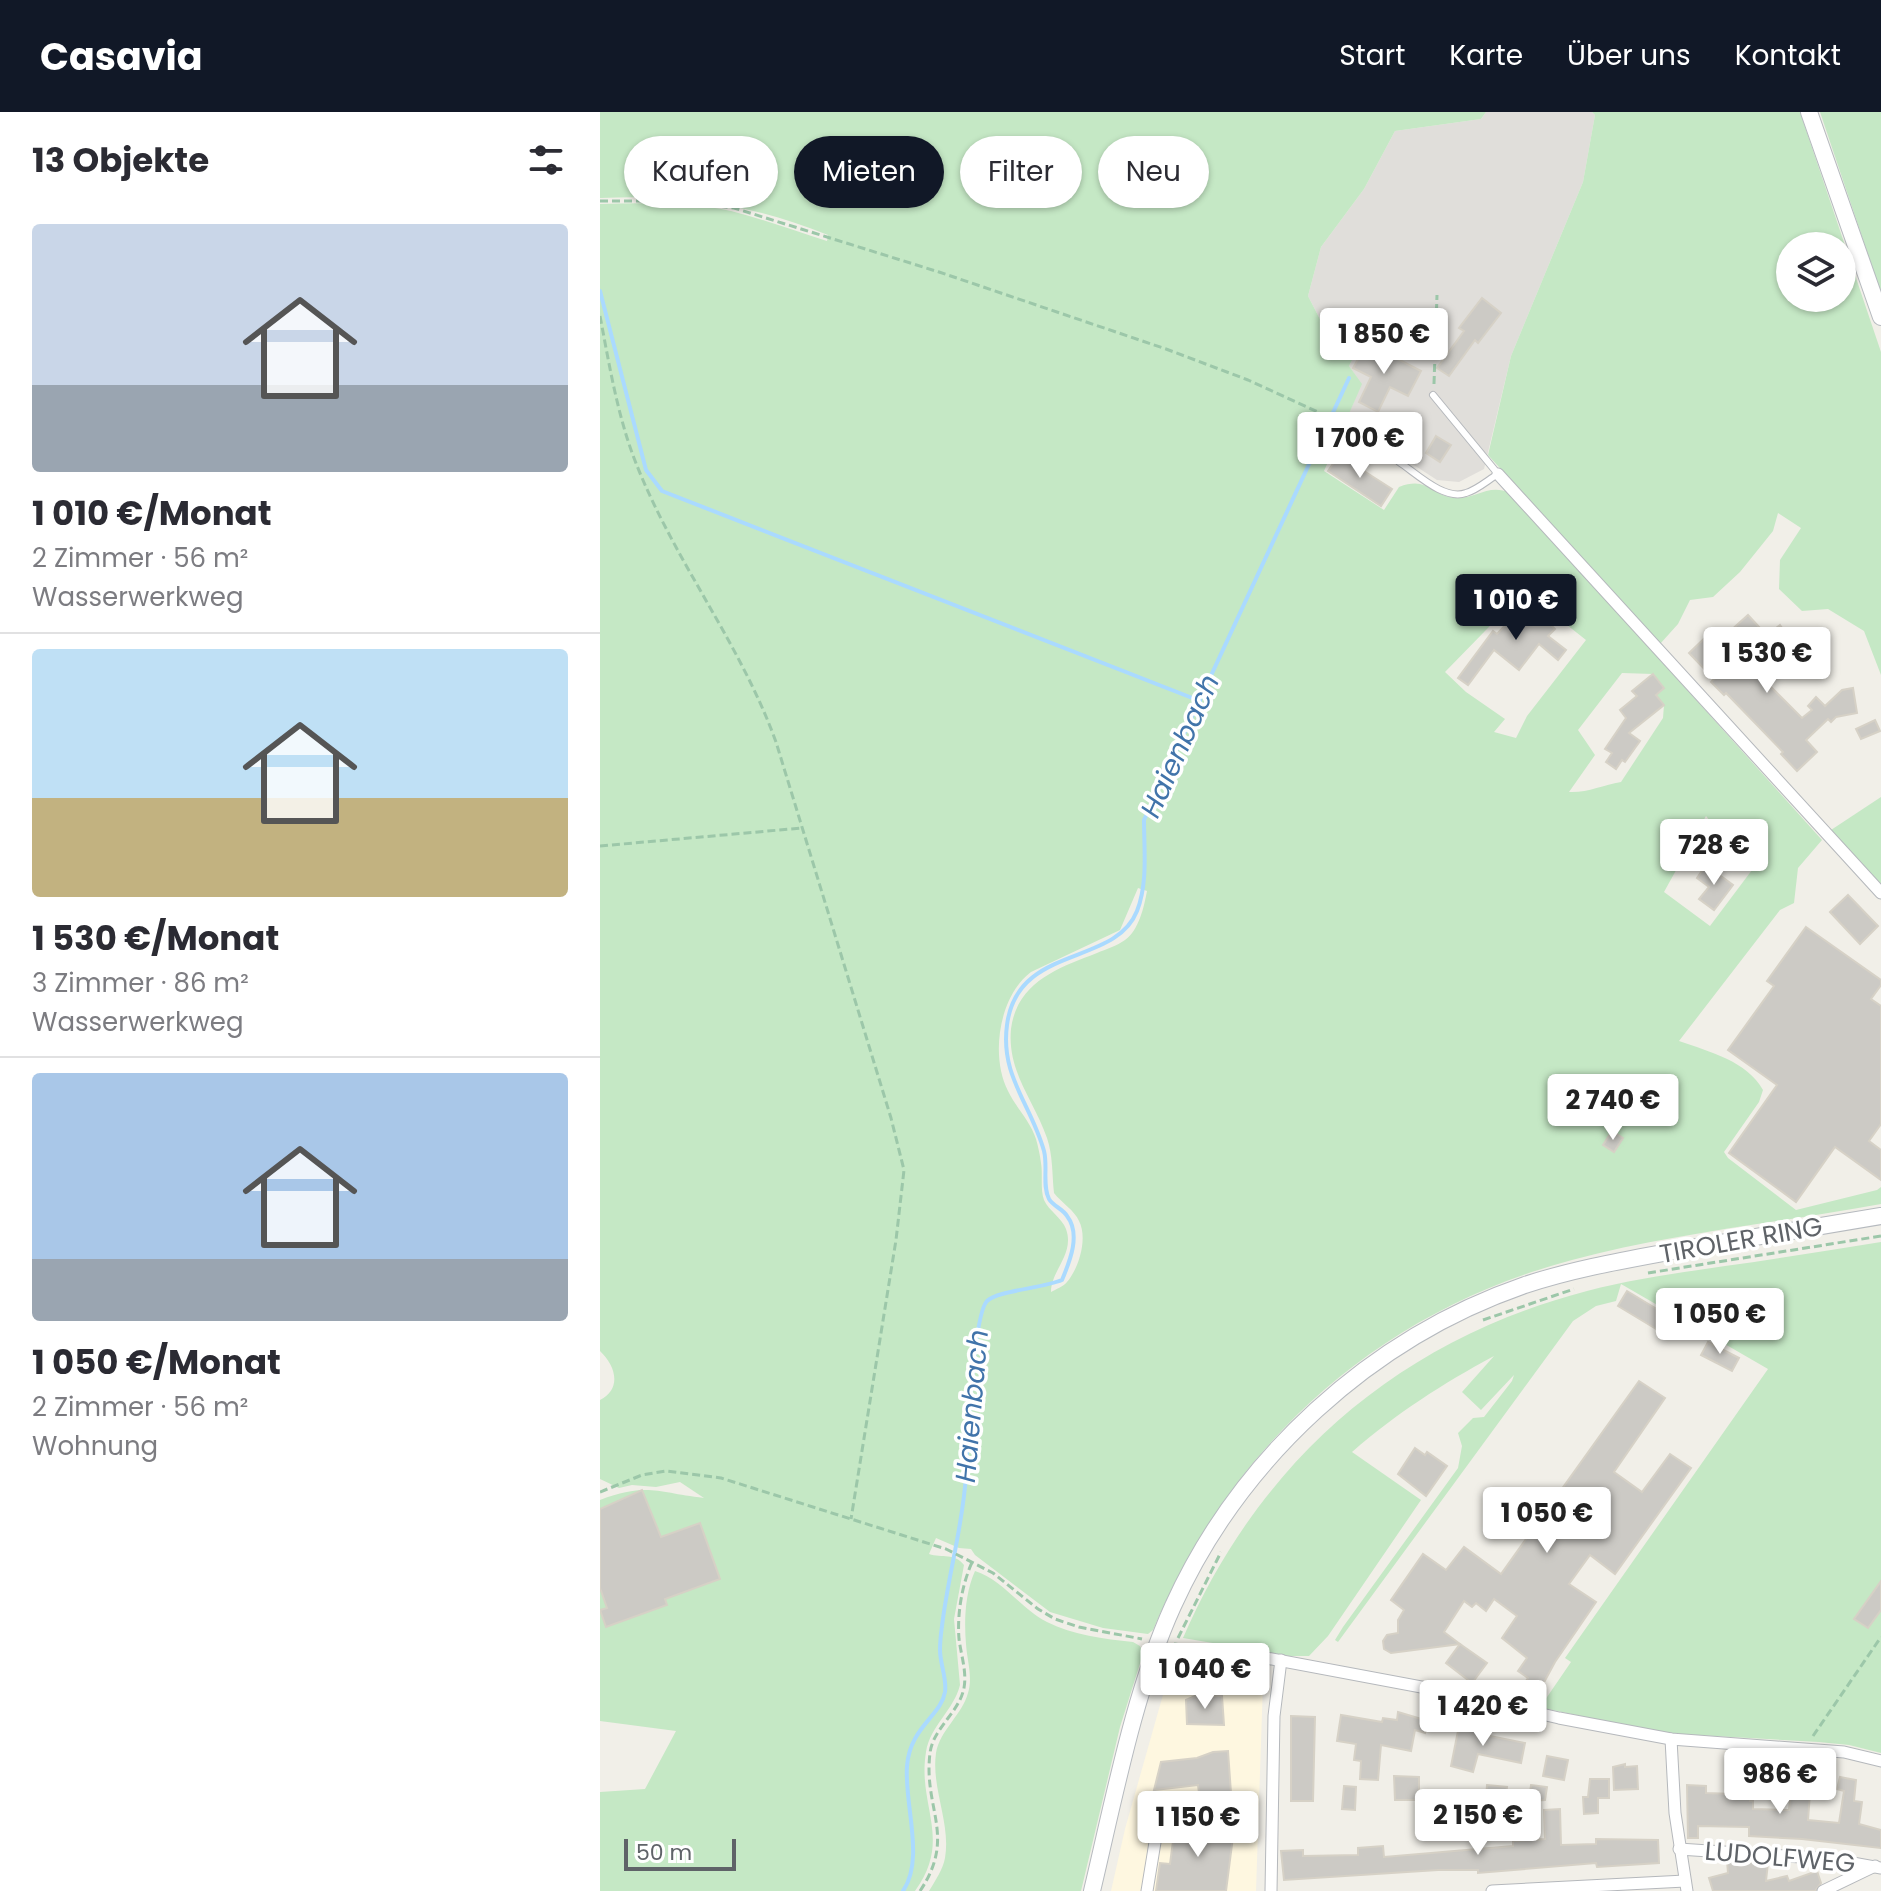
<!DOCTYPE html>
<html lang="de">
<head>
<meta charset="utf-8">
<style>
  body { margin:0; font-family:Poppins,sans-serif; background:#f2f2f3; color:#2b2b33; height:100vh; display:flex; flex-direction:column; font-size:30px; white-space:nowrap }
  * { box-sizing:border-box; margin:0 }
  p { font-size:26px; color:#7c7c81 }
  .icon { flex:none; width:44px; height:44px; fill:none; stroke:currentColor; stroke-width:2; stroke-linecap:round; stroke-linejoin:round }
  .map { position:relative; flex:1; overflow:hidden }
  .sheet { display:flex; flex-direction:column; background:#fff; width:600px }
  .sheet>* { flex:none }
  .top-card { position:absolute; left:24px; top:24px; width:760px; height:72px; display:flex; gap:16px }
  .fabs { position:absolute; left:1176px; top:120px; display:grid; gap:16px }
  .fabs a { display:grid; place-items:center; width:80px; height:80px; border-radius:50%; background:#fff; box-shadow:0 2px 6px #0004; font-size:40px }
  .scale { position:absolute; left:24px; bottom:20px; width:112px; box-sizing:border-box; padding-left:8px; border:4px solid #5f6368; border-top:0; font-size:22px; line-height:28px; white-space:nowrap; color:#5f6368; -webkit-text-stroke:6px #fff; paint-order:stroke }
  .price { position:absolute; translate:-50% -68px; padding:0 18px; border-radius:8px; background:#fff; color:#222; font-size:26px; line-height:52px; filter:drop-shadow(0 2px 4px #0008) }
  .price::after { content:''; position:absolute; left:50%; top:48px; width:24px; height:18px; margin-left:-12px; background:inherit; clip-path:polygon(0 0,100% 0,50% 100%) }
  .price.active { background:#111827; color:#fff }
  ul { padding:0; list-style:none }
  li { display:grid; align-content:center; gap:16px; height:424px; padding:0 32px }
  li+li { border-top:2px solid #e1e1e2 }
  li span { display:grid; place-items:center; height:248px; border-radius:8px; color:#555 }
  li>.icon { margin-inline-start:auto }
  span .icon { width:144px; height:144px; fill:#fffc; stroke-width:1 }
  li b { font-size:34px }
  h2 { display:flex; justify-content:space-between; align-items:center; height:96px; padding:0 32px; font-size:34px }
  .chip { padding:0 28px; border-radius:36px; background:#fff; box-shadow:0 2px 6px #0004; font-size:28px; line-height:72px }
  .chip.active { background:#111827; color:#fff }
  header { display:flex; align-items:center; gap:48px; box-sizing:border-box; height:112px; padding:0 40px; background:#111827; color:#fff }
  header strong { font-size:38px }
  nav { display:flex; gap:44px; margin-inline-start:auto; font-size:28px }
  main { display:flex; flex:1; min-height:0 }
  .map>svg:first-child { display:block }
  .commercial { fill:#fef7e0 }
  .industrial { fill:#e0deda }
  .green { fill:#c5e8c5; fill-rule:evenodd }
  .lines { fill:none; stroke-linecap:round; stroke-linejoin:round }
  .stream { stroke:#aadaff; stroke-width:4 }
  .building { fill:#cccac5; stroke:#d6d1c6; stroke-width:2 }
  .lane-casing { stroke:#b5b8bc; stroke-width:8 }
  .street-casing { stroke:#b5b8bc; stroke-width:13 }
  .secondary-casing { stroke:#b6babf; stroke-width:18 }
  .path { stroke:#9cc7a9; stroke-width:3; stroke-dasharray:8 4; stroke-linecap:butt }
  .lane { stroke:#fff; stroke-width:6 }
  .street { stroke:#fff; stroke-width:11 }
  .secondary { stroke:#fff; stroke-width:16 }
  .labels { text-anchor:middle; dominant-baseline:central; stroke-width:7; stroke-linejoin:round; paint-order:stroke }
  .street-label { font-size:26px; fill:#5f6368; stroke:#fff }
  .water-label { font-size:28px; font-style:italic; fill:#4174aa; stroke:#fff }
</style>
</head>
<body>
<header>
<strong>Casavia</strong>
<nav><a>Start</a><a>Karte</a><a>Über uns</a><a>Kontakt</a></nav>
</header>
<main>
<section class="sheet">
<h2>13 Objekte<svg class="icon" aria-label="filters" viewBox="0 0 24 24"><path d="M4 7h16M4 17h16"/><circle cx="9" cy="7" r="2"/><circle cx="15" cy="17" r="2"/></svg></h2>
<ul>
<li><span style="background:linear-gradient(#c9d6e8 65%,#9aa5b1 0)"><svg class="icon" aria-label="home" viewBox="0 0 24 24"><path d="M3 11l9-7 9 7M6 9v11h12V9"/></svg></span><div><b>1 010 €/Monat</b><p>2 Zimmer · 56 m²</p><p>Wasserwerkweg</p></div></li>
<li><span style="background:linear-gradient(#bfe0f5 60%,#c2b280 0)"><svg class="icon" aria-label="home" viewBox="0 0 24 24"><path d="M3 11l9-7 9 7M6 9v11h12V9"/></svg></span><div><b>1 530 €/Monat</b><p>3 Zimmer · 86 m²</p><p>Wasserwerkweg</p></div></li>
<li><span style="background:linear-gradient(#a9c7e8 75%,#9aa5b1 0)"><svg class="icon" aria-label="home" viewBox="0 0 24 24"><path d="M3 11l9-7 9 7M6 9v11h12V9"/></svg></span><div><b>1 050 €/Monat</b><p>2 Zimmer · 56 m²</p><p>Wohnung</p></div></li>
</ul>
</section>
<div class="map">
<svg width="1281" height="1779" viewBox="0 0 1281 1779">
  <rect width="100%" height="100%" fill="#f1efe8"/>
  <polygon class="commercial" points="570,1558 663,1571 656,1779 511,1779 525,1717"/>
  <polygon class="industrial" points="886,0 992,0 995,3 983,70 911,244 884,357 859,370 837,368 746,309 761,272 749,254 761,231 723,213 708,184 721,135 764,77 795,19 881,7"/>
  <g class="green">
    <path d="M0,0H886L881,7L795,19L764,77L721,135L708,184L723,213L761,231L749,254L762,272L724,359L784,398L799,375C828,364 830,383 854,386C875,388 888,371 910,381L1222,728L1198,756L1194,791L1180,798L1079,929C1110,940 1147,949 1163,978L1159,990L1124,1040L1128,1046L1196,1098L1277,1078L1281,1075V1092C1178,1111 1073,1121 972,1148C776,1200 631,1333 553,1518L548,1522L503,1516L450,1500L375,1443L371,1437L359,1436L336,1426L329,1442C342,1446 355,1441 364,1453L354,1507L360,1573C354,1598 330,1614 326,1640C317,1694 353,1727 315,1779H0V1680L45,1677L76,1619L0,1609V1388C48,1370 58,1381 104,1386L80,1370L56,1375L32,1373L19,1376L0,1367V1288C22,1277 16,1254 0,1239V92C44,91 88,90 131,99C163,107 195,119 227,129L228,123C150,92 84,82 0,86ZM924,479L986,528L927,604L916,626L894,620L905,607L866,580L845,560ZM1022,561L1053,562L1064,576L1056,583L1064,593L1063,606L1021,670C1003,673 987,681 969,680L995,643L978,618ZM1106,704L1113,713L1139,736L1152,758L1110,814L1064,780ZM538,776L547,779C544,795 539,818 525,828C517,834 506,837 497,841C458,856 417,870 411,917C407,960 434,988 447,1026C453,1044 452,1062 454,1081C461,1090 475,1099 479,1109C488,1126 479,1156 467,1170C463,1175 456,1177 451,1180C451,1158 475,1142 466,1117C462,1106 449,1099 444,1088C440,1077 443,1062 441,1051C440,1043 438,1034 436,1027C430,1008 416,996 408,979C390,944 399,884 431,860L520,818Z"/>
    <path d="M992,0H1200L1281,240V563L1264,519L1228,497L1202,499L1179,477L1180,448L1201,416L1178,401L1173,419L1140,460L1113,485L1090,488L1078,512L1060,532L888,343L911,244L983,70L995,3ZM1190,134H1242V186H1190Z"/>
    <polygon points="1220,0 1281,0 1281,181"/>
    <polygon points="1281,685 1281,772 1231,718"/>
    <path d="M1281,1130V1641L1249,1633L1219,1630L1079,1622L1038,1616L943,1596L945,1588L971,1550L965,1546L1168,1257L1021,1172L1016,1189L996,1194L973,1209L738,1530L735,1528L743,1515L858,1356L862,1334L858,1321L873,1306L884,1305L912,1269L914,1263L881,1298L862,1280L894,1244C842,1272 797,1301 752,1340L821,1388L728,1524L709,1544H689L583,1526C660,1348 799,1228 987,1179C1032,1167 1079,1161 1125,1154C1177,1147 1229,1138 1281,1130Z"/>
    <path d="M375,1459C402,1467 421,1497 447,1510C473,1523 504,1527 533,1530L540,1534L543,1542L520,1615L481,1779H329C335,1769 343,1757 345,1746C351,1711 331,1676 336,1641C340,1618 362,1603 368,1581C373,1565 367,1548 366,1532C364,1509 365,1481 375,1459Z"/>
  </g>
  <g class="lines">
    <g class="stream">
      <polyline points="0,179 46,358 62,379 600,589"/>
      <path d="M303,1779C325,1747 304,1692 307,1654C310,1615 341,1604 345,1580C347,1566 340,1552 340,1538C340,1530 341,1521 342,1514C348,1463 363,1414 366,1363C367,1337 373,1204 387,1189C397,1179 443,1176 462,1168C470,1149 481,1122 467,1104C463,1097 453,1094 449,1087C442,1074 448,1054 444,1039C431,992 400,964 407,913C417,832 515,855 537,799C548,771 544,737 544,708L749,266"/>
    </g>
  </g>
  <g class="building">
    <polygon points="882,186 901,201 878,231 875,228 849,264 837,256 864,219 859,216"/>
    <polygon points="767,231 821,259 808,284 790,275 778,300 759,290 771,265 753,256"/>
    <polygon points="836,324 851,333 840,350 826,341"/>
    <polygon points="739,343 792,377 781,394 728,359"/>
    <polygon points="927,490 955,517 948,524 966,538 958,548 939,532 919,558 894,538 868,573 858,566 893,519 897,522"/>
    <polygon points="1148,503 1160,516 1135,539 1202,606 1212,598 1208,594 1216,585 1225,594 1242,578 1253,576 1257,601 1236,605 1231,610 1228,607 1206,628 1217,640 1197,659 1181,642 1183,640 1126,581 1124,583 1111,570 1114,567 1089,541 1110,521 1118,530"/>
    <polygon points="1180,513 1187,523 1179,530 1192,547 1180,556 1159,529"/>
    <polygon points="1053,562 1064,576 1056,583 1064,593 1029,621 1040,629 1025,650 1022,648 1016,657 1006,650 1012,641 1005,637 1026,606 1020,598 1037,584 1032,579"/>
    <polygon points="1275,608 1280,619 1261,627 1256,617"/>
    <polygon points="1106,753 1133,773 1114,798 1099,787 1109,775 1097,766"/>
    <polygon points="1248,783 1278,814 1260,832 1230,800"/>
    <polygon points="1206,815 1281,868 1281,873 1271,887 1281,894 1281,1012 1269,1029 1281,1038 1281,1068 1235,1035 1196,1090 1129,1041 1177,973 1128,938 1174,874 1167,869"/>
    <polygon points="1012,1019 1023,1026 1014,1040 1003,1033"/>
    <polygon points="1027,1179 1075,1208 1066,1223 1018,1194"/>
    <polygon points="1108,1230 1139,1246 1132,1259 1101,1243"/>
    <polygon points="1039,1269 1065,1286 1014,1360 1042,1380 1070,1342 1091,1356 1015,1462 990,1443 969,1472 996,1490 955,1550 935,1587 917,1582 928,1566 918,1559 927,1546 902,1526 917,1504 894,1487 886,1499 876,1491 872,1495 864,1489 844,1520 860,1532 791,1541 784,1537 783,1529 787,1523 798,1521 798,1508 804,1498 791,1488 823,1442 846,1458 864,1435 901,1462"/>
    <polygon points="815,1336 825,1343 827,1340 847,1354 826,1384 798,1362"/>
    <polygon points="42,1378 61,1425 100,1411 120,1467 65,1487 67,1493 6,1515 0,1498 7,1496 0,1476 0,1397"/>
    <polygon points="1281,1469 1281,1498 1268,1516 1254,1507"/>
    <polygon points="860,1532 887,1551 872,1571 846,1551"/>
    <polygon points="595,1584 622,1584 624,1613 587,1612 586,1588"/>
    <polygon points="798,1600 828,1609 825,1621 815,1618 811,1639 781,1633 778,1668 760,1667 761,1649 754,1648 756,1632 737,1629 741,1603 782,1610 783,1606 797,1608"/>
    <polygon points="691,1604 715,1605 713,1689 691,1689"/>
    <polygon points="859,1614 870,1617 871,1614 883,1617 885,1623 925,1631 921,1651 878,1642 873,1660 851,1654"/>
    <polygon points="628,1639 632,1695 601,1698 598,1673 554,1678 561,1650 597,1646 613,1640"/>
    <polygon points="947,1644 968,1648 964,1668 943,1664"/>
    <polygon points="1025,1652 1025,1655 1037,1654 1038,1677 1014,1678 1013,1655"/>
    <polygon points="794,1664 819,1665 819,1688 795,1688"/>
    <polygon points="1240,1665 1256,1668 1254,1689 1262,1690 1259,1712 1281,1718 1281,1736 1202,1727 1149,1724 1149,1715 1098,1714 1098,1726 1088,1726 1087,1673 1106,1674 1106,1681 1134,1682 1134,1670 1150,1670 1150,1689 1153,1689 1153,1697 1189,1698 1190,1687 1196,1687 1198,1667 1211,1668 1208,1708 1239,1711 1244,1679 1237,1677"/>
    <polygon points="990,1667 1009,1667 1009,1686 998,1686 998,1701 984,1702 983,1685 988,1685"/>
    <polygon points="887,1673 907,1675 905,1690 886,1688"/>
    <polygon points="931,1673 947,1675 945,1688 929,1689"/>
    <polygon points="744,1674 756,1675 755,1698 742,1697"/>
    <polygon points="960,1697 961,1733 996,1732 996,1727 1058,1728 1059,1751 997,1755 996,1751 878,1761 878,1758 838,1758 684,1768 681,1739 703,1738 703,1744 758,1743 758,1736 783,1734 784,1745 913,1734 913,1729 945,1727 944,1698"/>
    <polygon points="615,1705 634,1717 626,1779 556,1779 560,1751 570,1752 575,1714 593,1715"/>
    <polygon points="1127,1749 1168,1751 1166,1769 1187,1764 1189,1769 1217,1759 1221,1771 1215,1779 1113,1779 1109,1766 1128,1761"/>
  </g>
  <g class="lines">
    <defs>
      <path id="lane" d="M799,350C816,361 844,389 866,381C877,378 888,368 898,362L833,283"/>
      <g id="street">
        <polyline points="898,362 1281,781"/>
        <polyline points="645,1542 848,1580 959,1606 1071,1627 1244,1640 1281,1649"/>
        <polyline points="1071,1627 1075,1701 1087,1779"/>
        <polyline points="1079,1737 1231,1747 1281,1756"/>
        <polyline points="547,1779 560,1700"/>
        <polyline points="671,1779 674,1604 681,1548"/>
        <polyline points="892,1779 1085,1769"/>
        <polyline points="1223,1779 1275,1754"/>
      </g>
      <g id="secondary">
        <polyline points="1209,0 1281,205"/>
        <path d="M492,1779C514,1687 534,1580 573,1494C640,1346 771,1226 925,1173C976,1156 1031,1147 1084,1137C1150,1126 1215,1115 1281,1104"/>
      </g>
    </defs>
    <use href="#lane" class="lane-casing"/>
    <use href="#street" class="street-casing"/>
    <use href="#secondary" class="secondary-casing"/>
    <g class="path">
      <polyline points="0,89 79,89 134,96 339,160 566,237 648,268 718,300 792,345"/>
      <path d="M0,204C9,251 17,301 34,346C72,446 140,530 176,630L291,1006L304,1058L296,1128L251,1407"/>
      <polyline points="834,272 837,183"/>
      <polyline points="0,734 202,716"/>
      <polyline points="1048,1161 1281,1124"/>
      <polyline points="883,1208 974,1177"/>
      <polyline points="0,1380 42,1363 66,1359 121,1366 346,1437 393,1461 438,1497 455,1507 479,1515 542,1527"/>
      <polyline points="578,1526 621,1440"/>
      <polyline points="574,1532 633,1540"/>
      <polyline points="1213,1624 1281,1525"/>
      <path d="M320,1779C357,1724 323,1697 330,1641C333,1616 359,1601 364,1576C367,1560 361,1543 359,1527C357,1501 362,1472 373,1448"/>
    </g>
    <use href="#lane" class="lane"/>
    <use href="#street" class="street"/>
    <use href="#secondary" class="secondary"/>
  </g>
  <g class="labels">
    <g class="street-label">
      <text transform="translate(1141 1128) rotate(-10)">TIROLER RING</text>
      <text transform="translate(1180 1745) rotate(5)">LUDOLFWEG</text>
    </g>
    <g class="water-label">
      <text transform="translate(580 634) rotate(-66)">Haienbach</text>
      <text transform="translate(372 1294) rotate(-85)">Haienbach</text>
    </g>
  </g>
</svg>
<div class="fabs">
<a><svg class="icon" aria-label="layers" viewBox="0 0 24 24"><path d="M12 4l9 5-9 5-9-5zM3 14l9 5 9-5"/></svg></a>
</div>
<div class="scale">50 m</div>
<b class="price" style="left:784px;top:264px">1 850 €</b>
<b class="price" style="left:760px;top:368px">1 700 €</b>
<b class="price active" style="left:916px;top:530px">1 010 €</b>
<b class="price" style="left:1167px;top:583px">1 530 €</b>
<b class="price" style="left:1114px;top:775px">728 €</b>
<b class="price" style="left:1013px;top:1030px">2 740 €</b>
<b class="price" style="left:1120px;top:1244px">1 050 €</b>
<b class="price" style="left:947px;top:1443px">1 050 €</b>
<b class="price" style="left:605px;top:1599px">1 040 €</b>
<b class="price" style="left:883px;top:1636px">1 420 €</b>
<b class="price" style="left:1180px;top:1704px">986 €</b>
<b class="price" style="left:878px;top:1745px">2 150 €</b>
<b class="price" style="left:598px;top:1747px">1 150 €</b>
<div class="top-card">
<a class="chip">Kaufen</a>
<a class="chip active">Mieten</a>
<a class="chip">Filter</a>
<a class="chip">Neu</a>
</div>
</div>
</main>
</body>
</html>
